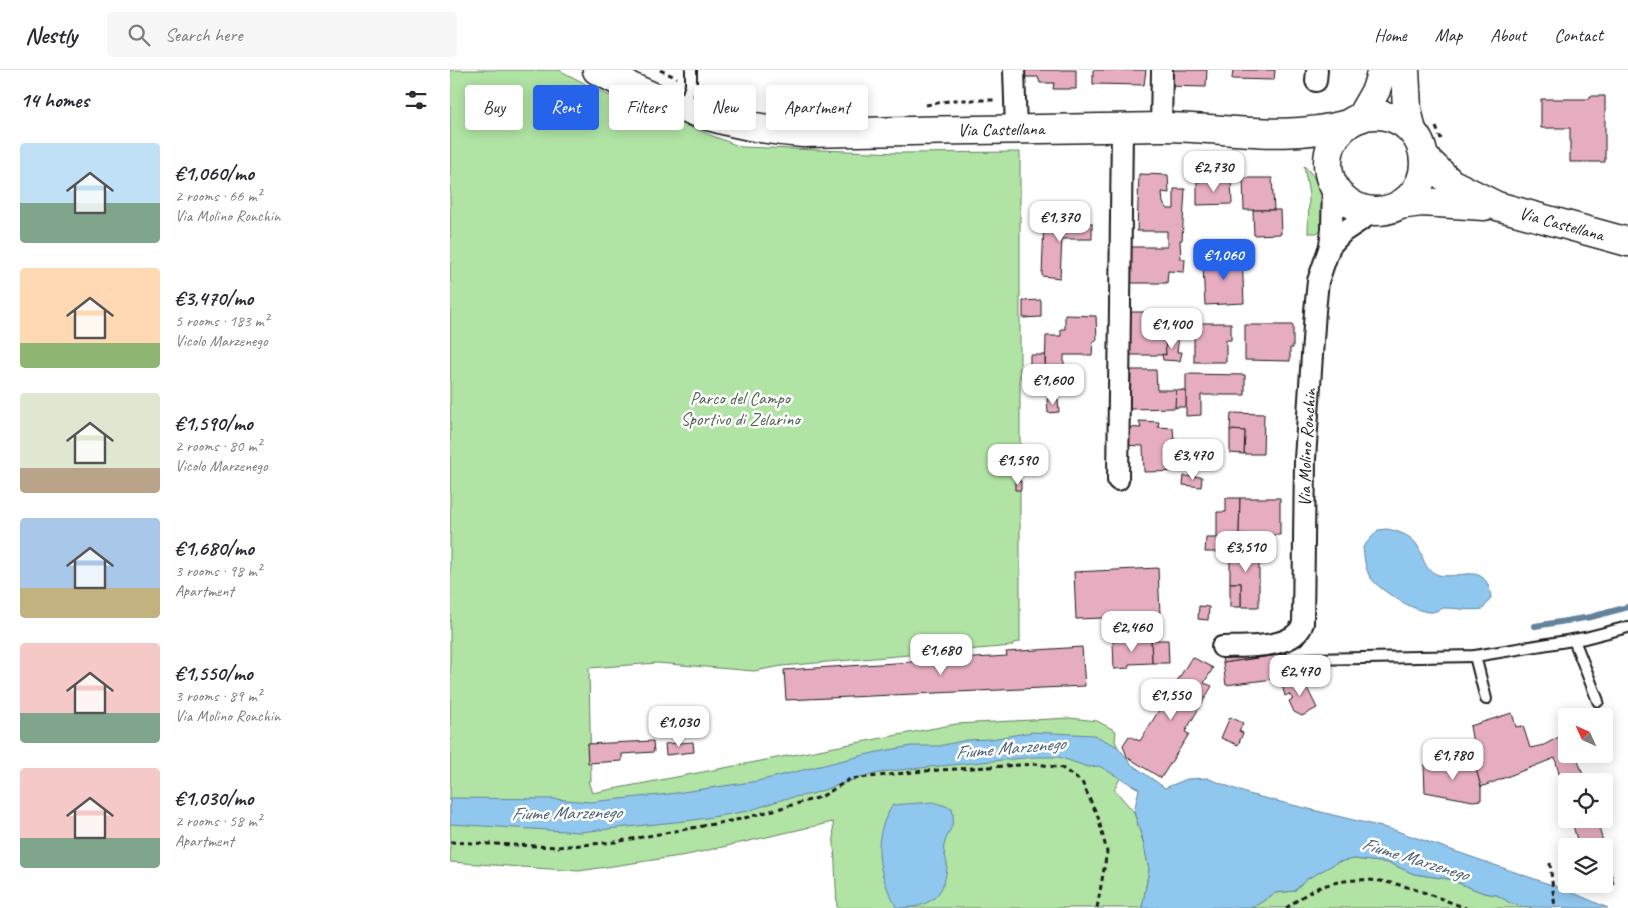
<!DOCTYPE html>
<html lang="en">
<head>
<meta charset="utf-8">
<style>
  body { margin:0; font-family:Caveat,sans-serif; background:#f7f7f7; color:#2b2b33; height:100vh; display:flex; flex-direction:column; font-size:19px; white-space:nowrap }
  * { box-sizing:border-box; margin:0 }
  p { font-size:16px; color:#7c7c81 }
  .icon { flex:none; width:28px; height:28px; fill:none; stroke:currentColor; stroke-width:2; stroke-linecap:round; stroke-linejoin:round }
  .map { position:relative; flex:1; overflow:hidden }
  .side { display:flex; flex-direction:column; background:#fff; width:450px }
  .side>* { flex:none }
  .top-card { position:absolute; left:15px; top:15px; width:475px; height:45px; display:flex; gap:10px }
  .needle { width:32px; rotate:315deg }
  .tools { position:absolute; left:1108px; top:638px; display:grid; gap:10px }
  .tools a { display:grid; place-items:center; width:55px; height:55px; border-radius:5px; background:#fff; box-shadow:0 2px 12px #0003; font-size:25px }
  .price { position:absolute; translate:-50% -42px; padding:0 11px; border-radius:10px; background:#fff; color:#222; font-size:16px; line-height:32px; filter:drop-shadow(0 1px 2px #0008) }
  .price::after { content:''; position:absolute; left:50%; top:30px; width:15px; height:11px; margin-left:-8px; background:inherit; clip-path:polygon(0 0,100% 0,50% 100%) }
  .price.active { background:#2563eb; color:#fff }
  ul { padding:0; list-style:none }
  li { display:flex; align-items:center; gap:15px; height:125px; padding:0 20px }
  li span { display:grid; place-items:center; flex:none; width:140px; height:100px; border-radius:5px; color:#555 }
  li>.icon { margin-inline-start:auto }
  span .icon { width:60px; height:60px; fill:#fffc; stroke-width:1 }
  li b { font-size:21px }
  h2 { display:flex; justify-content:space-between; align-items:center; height:60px; padding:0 20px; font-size:21px }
  .tag { padding:0 18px; border-radius:5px; background:#fff; box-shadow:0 2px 12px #0003; font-size:18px; line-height:45px }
  .tag.active { background:#2563eb; color:#fff }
  header { display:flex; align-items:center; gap:30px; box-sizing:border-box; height:70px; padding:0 25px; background:#fff; border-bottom:1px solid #e1e1e2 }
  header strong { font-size:24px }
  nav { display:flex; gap:28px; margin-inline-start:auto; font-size:18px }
  .search { width:350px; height:45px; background:#f7f7f7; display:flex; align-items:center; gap:12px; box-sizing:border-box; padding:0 18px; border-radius:5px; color:#7c7c81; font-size:19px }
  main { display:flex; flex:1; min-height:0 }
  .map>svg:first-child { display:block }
  .green { fill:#b0e3a4; stroke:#668060 }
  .water { fill:#90c7ee; stroke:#62839a }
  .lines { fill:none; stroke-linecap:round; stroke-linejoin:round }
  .stream { stroke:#62839a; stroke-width:6 }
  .building { fill:#e5adbf; stroke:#1c1c1c }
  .lane-casing { stroke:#1c1c1c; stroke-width:14 }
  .street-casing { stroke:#1c1c1c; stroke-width:24 }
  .secondary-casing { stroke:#1c1c1c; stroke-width:31 }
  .path { stroke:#1c1c1c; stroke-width:3; stroke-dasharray:5 4; stroke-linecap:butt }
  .lane { stroke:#fff; stroke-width:10 }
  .street { stroke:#fff; stroke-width:20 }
  .secondary { stroke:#fff; stroke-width:28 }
  .labels { text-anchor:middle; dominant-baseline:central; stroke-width:5; stroke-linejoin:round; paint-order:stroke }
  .street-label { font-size:18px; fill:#1c1c1c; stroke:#fff }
  .park-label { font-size:18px; fill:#50624c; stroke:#fff }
  .water-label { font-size:19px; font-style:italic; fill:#4a6070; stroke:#fff }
</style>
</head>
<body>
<header>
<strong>Nestly</strong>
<div class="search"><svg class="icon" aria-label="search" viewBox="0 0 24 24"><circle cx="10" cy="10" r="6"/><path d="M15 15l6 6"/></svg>Search here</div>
<nav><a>Home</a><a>Map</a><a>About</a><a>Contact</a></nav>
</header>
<main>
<section class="side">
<h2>14 homes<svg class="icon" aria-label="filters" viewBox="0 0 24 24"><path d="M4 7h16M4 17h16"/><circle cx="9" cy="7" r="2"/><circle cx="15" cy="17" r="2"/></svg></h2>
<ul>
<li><span style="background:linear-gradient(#bfe0f5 60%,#7fa58c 0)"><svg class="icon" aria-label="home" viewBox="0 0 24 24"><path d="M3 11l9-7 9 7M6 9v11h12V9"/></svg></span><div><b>€1,060/mo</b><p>2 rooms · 66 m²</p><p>Via Molino Ronchin</p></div></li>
<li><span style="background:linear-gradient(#ffd9b3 75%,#8fb573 0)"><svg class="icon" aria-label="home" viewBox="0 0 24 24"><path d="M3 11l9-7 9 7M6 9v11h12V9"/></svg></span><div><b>€3,470/mo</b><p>5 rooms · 183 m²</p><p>Vicolo Marzenego</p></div></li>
<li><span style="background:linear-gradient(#dfe7d0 75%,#b9a48a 0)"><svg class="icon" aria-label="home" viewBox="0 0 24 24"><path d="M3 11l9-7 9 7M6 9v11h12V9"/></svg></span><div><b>€1,590/mo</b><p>2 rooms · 80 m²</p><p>Vicolo Marzenego</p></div></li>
<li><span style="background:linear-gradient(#a9c7e8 70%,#c2b280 0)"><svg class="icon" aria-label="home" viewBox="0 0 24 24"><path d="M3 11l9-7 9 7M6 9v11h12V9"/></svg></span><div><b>€1,680/mo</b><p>3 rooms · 98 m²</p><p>Apartment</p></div></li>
<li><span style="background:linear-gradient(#f6c9c9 70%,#7fa58c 0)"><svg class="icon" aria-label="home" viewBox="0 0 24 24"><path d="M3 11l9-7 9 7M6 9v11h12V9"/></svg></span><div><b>€1,550/mo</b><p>3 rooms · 89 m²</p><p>Via Molino Ronchin</p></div></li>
<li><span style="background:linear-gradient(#f6c9c9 70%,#7fa58c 0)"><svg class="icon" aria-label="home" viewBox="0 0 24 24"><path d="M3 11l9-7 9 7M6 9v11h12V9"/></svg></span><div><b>€1,030/mo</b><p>2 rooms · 58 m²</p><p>Apartment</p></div></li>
</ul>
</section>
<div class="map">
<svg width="1178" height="838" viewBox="0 0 1178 838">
  <rect width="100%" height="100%" fill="#fff"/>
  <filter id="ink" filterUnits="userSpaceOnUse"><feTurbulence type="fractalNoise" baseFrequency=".02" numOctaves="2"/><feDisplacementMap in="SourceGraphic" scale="10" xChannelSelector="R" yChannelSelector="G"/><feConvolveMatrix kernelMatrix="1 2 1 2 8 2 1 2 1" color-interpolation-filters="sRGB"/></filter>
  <g filter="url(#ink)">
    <g class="green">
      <polygon points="0,0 109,0 153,23 291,77 449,83 570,82 570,572 563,573 562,576 332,596 304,601 207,593 139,598 141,711 138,711 142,723 506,654 620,648 647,651 666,661 665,671 677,697 664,719 684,742 695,779 699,800 692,838 387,838 383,752 237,785 129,801 0,792"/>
      <path d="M854,96C872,112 874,133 874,156L867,163H858L859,125Z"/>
      <polygon points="904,789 939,793 964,804 998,809 1034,823 1047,825 1062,834 1082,838 791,838 804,837 825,823 844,821 857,809 873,800 888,792"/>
    </g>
    <g class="water">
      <path d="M937,459C982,468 964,492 984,503C1003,514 1037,486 1041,528L1033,539C1019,541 1007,538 994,538C989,539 984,543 979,542C963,541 929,520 920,507C915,498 914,487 913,477L928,460Z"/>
      <polygon points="582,662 644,665 668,677 681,694 715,718 737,709 757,708 798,724 944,760 1119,821 1158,838 1074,837 1062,834 1047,825 1034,823 998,809 964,804 939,793 904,789 888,792 857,809 844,821 825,823 804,837 692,838 699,800 692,766 684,742 689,719 649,696 638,697 609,687 584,687 439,701 412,707 362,724 334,729 298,741 244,750 130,762 0,754 0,728 105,729 140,732 219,724 308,711 423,683 461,676 489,676 517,670 541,669"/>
      <path d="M483,732L502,738C506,757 499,758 494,775C492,782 498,790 497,797C494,830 476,838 447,838C428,805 420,769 443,735Z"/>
    </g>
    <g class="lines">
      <polyline class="stream" points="1085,556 1141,547 1178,537"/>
    </g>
    <g class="building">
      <polygon points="570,0 626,0 626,19 603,19 604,13 590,13 588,7 570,7"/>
      <polygon points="643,0 696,0 694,15 643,14"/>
      <polygon points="716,0 757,0 756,17 716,16"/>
      <polygon points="783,0 825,0 824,10 782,9"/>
      <polygon points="1140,26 1155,26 1155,92 1120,92 1120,58 1091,58 1091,29 1140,29"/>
      <polygon points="689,104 718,105 719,123 712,122 713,133 718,139 724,139 724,119 735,119 732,170 730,170 731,189 735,189 734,202 718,201 717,213 681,213 681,177 717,177 717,161 687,161"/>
      <polygon points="793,108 822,108 824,140 794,140"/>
      <polygon points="781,110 782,134 747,135 747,111"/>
      <polygon points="803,140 830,140 831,164 804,165"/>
      <polygon points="594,151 642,153 642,169 612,169 610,208 592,206"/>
      <polygon points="792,185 794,233 755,235 753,196 766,195 766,186"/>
      <polygon points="591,230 591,247 573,248 573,231"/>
      <polygon points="680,242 712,242 713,259 715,258 716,285 680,285"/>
      <polygon points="615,245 646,246 647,270 643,271 642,285 614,285 614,301 595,301 596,266 611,266 611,259 615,259"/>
      <polygon points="744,253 781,253 781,270 776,270 776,292 744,292"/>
      <polygon points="795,255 843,255 843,278 840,278 840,291 795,290"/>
      <polygon points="729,267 727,282 732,282 730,291 713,290 712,284 716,285 715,268"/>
      <rect x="580" y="285" width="15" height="15"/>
      <polygon points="681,300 706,300 707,320 726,320 726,338 680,339"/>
      <polygon points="736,304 795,305 795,325 751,325 751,345 736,346"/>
      <polygon points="726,320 736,321 736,337 725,337"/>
      <polygon points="597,329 608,329 609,342 598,343"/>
      <polygon points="781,343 814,344 813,384 794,384 795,361 780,360"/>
      <polygon points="689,351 709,352 708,357 723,358 724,370 736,371 735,401 694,402 693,376 672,375 673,357 691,358"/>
      <polygon points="780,360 795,361 794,384 780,383"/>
      <polygon points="734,406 752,407 751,417 733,415"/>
      <polygon points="571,411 571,420 565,420 565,412"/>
      <polygon points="776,428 790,428 789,465 793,465 793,477 777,476 777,482 755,482 756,468 767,468 767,442 776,442"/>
      <polygon points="790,428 830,428 830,465 789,465"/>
      <polygon points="777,476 809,477 809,537 791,537 791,513 780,513 780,491 777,491"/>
      <polygon points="708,498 710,546 626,549 624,502"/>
      <rect x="780" y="513" width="11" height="24"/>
      <polygon points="749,536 759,537 758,550 748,549"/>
      <polygon points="701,570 718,570 719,593 702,593"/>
      <polygon points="701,570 702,593 679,594 679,598 664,599 663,571"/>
      <polygon points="632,577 635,616 336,630 334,600 557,586 556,582"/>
      <polygon points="836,580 836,584 773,593 772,588"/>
      <polygon points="836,584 839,607 776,615 773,593"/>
      <polygon points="742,587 763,598 754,613 762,616 735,662 739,664 711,708 677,687 673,675 679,666 690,671"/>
      <polygon points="850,604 867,638 852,646 844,642 839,631 843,629 839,624 835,626 832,615 842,612"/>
      <polygon points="1062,643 1066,657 1073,656 1080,678 1094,675 1116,663 1116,684 1126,684 1135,711 1116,711 1116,731 1105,688 1031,717 1019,675 1023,673 1020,656"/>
      <polygon points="780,647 793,653 789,661 793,663 788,675 771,668"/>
      <polygon points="203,671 204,682 172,684 172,691 138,693 137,674"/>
      <polygon points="243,672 244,682 216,685 215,674"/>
      <polygon points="1024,692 1031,717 1031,730 1023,731 975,722 974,695"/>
      <polygon points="1121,749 1146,749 1152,768 1164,814 1146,819 1140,817 1139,814 1154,814 1154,776 1129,776"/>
    </g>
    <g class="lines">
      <defs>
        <g id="lane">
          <polyline points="234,36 241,15 241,0"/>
          <polyline points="1124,570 1148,631"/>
          <polyline points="1025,586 1036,629"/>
          <polyline points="858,589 1025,586 1135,568 1178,557"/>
        </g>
        <g id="street">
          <polyline points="564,0 566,59"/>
          <polyline points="866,11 867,0"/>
          <polyline points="711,57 712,0"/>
          <polyline points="880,176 893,162 925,141"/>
          <polyline points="668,410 672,58"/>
          <path id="s1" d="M772,577C794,576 845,580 853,553L855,389L865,241L868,211L880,176L882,159L883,114"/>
        </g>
        <g id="secondary">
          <path id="s2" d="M147,0C212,35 279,58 353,63C473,61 593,58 713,57C778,57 832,72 898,54"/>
          <polyline points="955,0 957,39 962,61"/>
          <circle cx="926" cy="93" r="48"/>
          <polyline points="910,48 926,20 932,0"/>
          <path id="s3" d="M974,87L1001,113L1047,136L1178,172"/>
          <polyline points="949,135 972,132 1034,136"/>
        </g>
      </defs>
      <use href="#lane" class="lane-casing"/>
      <use href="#street" class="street-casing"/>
      <use href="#secondary" class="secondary-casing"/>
      <g class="path">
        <polyline points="210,0 227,8"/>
        <polyline points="331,35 363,37"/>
        <polyline points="476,35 504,30 547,30"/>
        <polyline points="986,57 991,69"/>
        <polyline points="0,772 108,777 165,772 291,749 371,727 400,709 474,701 587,694 612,698 632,712 648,747 657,782 647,838"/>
        <polyline points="1100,793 1105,838"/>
        <path d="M836,838C845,832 855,824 865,819C920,797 964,819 1016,838"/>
      </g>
      <use href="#lane" class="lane"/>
      <use href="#street" class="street"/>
      <use href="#secondary" class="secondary"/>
    </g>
  </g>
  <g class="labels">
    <g class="street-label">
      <text stroke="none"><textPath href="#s2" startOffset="415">Via Castellana</textPath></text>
      <text stroke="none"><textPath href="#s3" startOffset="156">Via Castellana</textPath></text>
      <text stroke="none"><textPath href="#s1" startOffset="265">Via Molino Ronchin</textPath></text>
    </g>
    <g class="park-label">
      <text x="290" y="328">Parco del Campo<tspan x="290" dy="21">Sportivo di Zelarino</tspan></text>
    </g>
    <g class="water-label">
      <text transform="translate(560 678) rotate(-5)">Fiume Marzenego</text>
      <text transform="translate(116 743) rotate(-1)">Fiume Marzenego</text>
      <text transform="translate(965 789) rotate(17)">Fiume Marzenego</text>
    </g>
  </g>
</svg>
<div class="tools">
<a><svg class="needle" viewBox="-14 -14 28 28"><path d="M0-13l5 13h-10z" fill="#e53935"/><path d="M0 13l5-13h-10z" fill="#7c7c81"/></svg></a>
<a><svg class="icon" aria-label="locate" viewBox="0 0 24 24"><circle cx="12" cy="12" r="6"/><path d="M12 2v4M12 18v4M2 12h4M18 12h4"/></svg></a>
<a><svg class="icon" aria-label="layers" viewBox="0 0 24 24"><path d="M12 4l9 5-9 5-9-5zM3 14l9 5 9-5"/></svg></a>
</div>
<b class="price" style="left:764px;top:123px">€2,730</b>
<b class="price" style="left:610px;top:173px">€1,370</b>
<b class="price active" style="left:774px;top:211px">€1,060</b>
<b class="price" style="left:722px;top:280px">€1,400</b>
<b class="price" style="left:603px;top:336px">€1,600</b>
<b class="price" style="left:743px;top:411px">€3,470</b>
<b class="price" style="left:568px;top:416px">€1,590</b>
<b class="price" style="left:796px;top:503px">€3,510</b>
<b class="price" style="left:682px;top:583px">€2,460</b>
<b class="price" style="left:491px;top:606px">€1,680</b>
<b class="price" style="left:850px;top:627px">€2,470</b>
<b class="price" style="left:721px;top:651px">€1,550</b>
<b class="price" style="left:229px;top:678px">€1,030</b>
<b class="price" style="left:1003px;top:711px">€1,780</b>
<div class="top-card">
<a class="tag">Buy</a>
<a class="tag active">Rent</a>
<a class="tag">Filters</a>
<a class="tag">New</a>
<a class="tag">Apartment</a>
</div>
</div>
</main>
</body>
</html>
